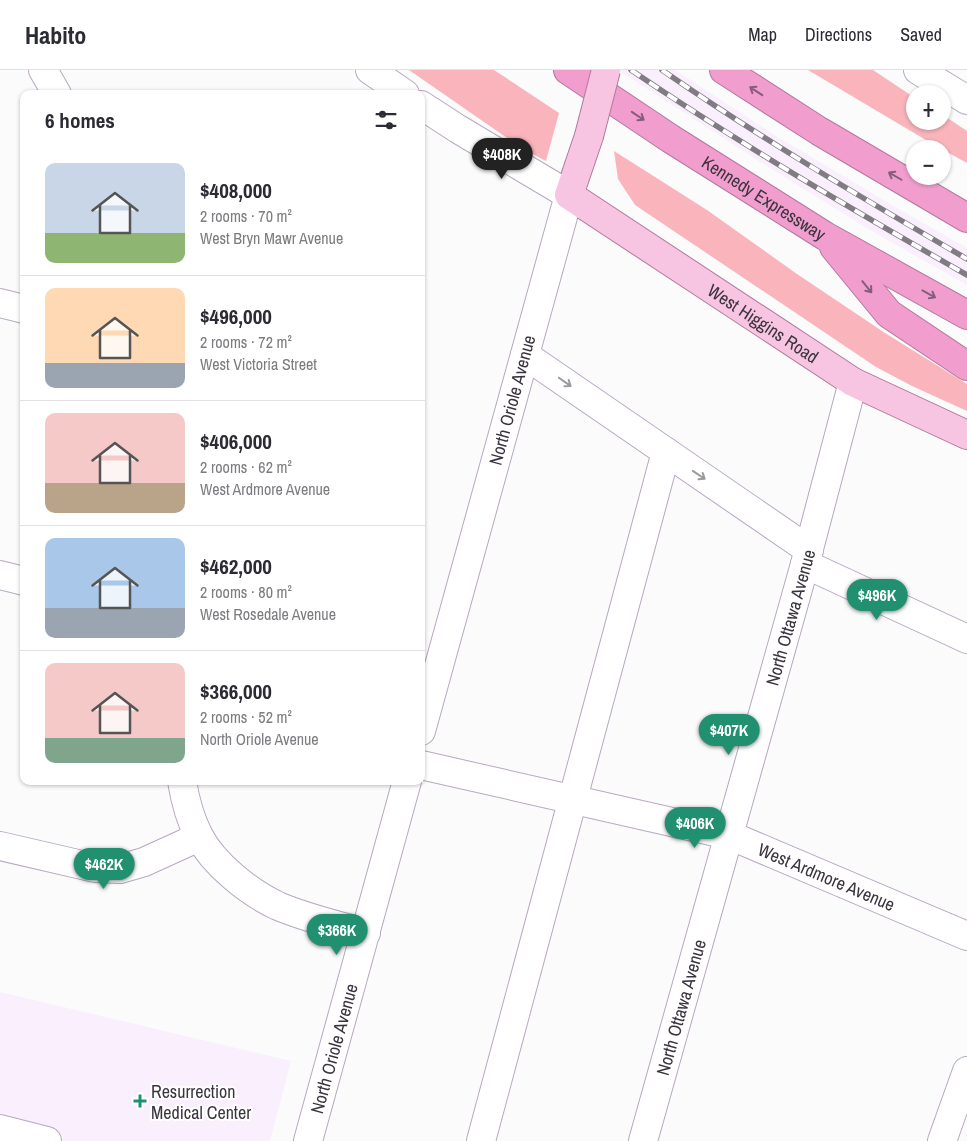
<!DOCTYPE html>
<html lang="en">
<head>
<meta charset="utf-8">
<style>
  body { margin:0; font-family:"Archivo Narrow",sans-serif; background:#f7f7f7; color:#2b2b33; height:100vh; display:flex; flex-direction:column; font-size:19px; white-space:nowrap }
  * { box-sizing:border-box; margin:0 }
  p { font-size:16px; color:#7c7c81 }
  .icon { flex:none; width:28px; height:28px; fill:none; stroke:currentColor; stroke-width:2; stroke-linecap:round; stroke-linejoin:round }
  .map { position:relative; flex:1; overflow:hidden }
  .side { position:absolute; left:20px; top:20px; width:405px; height:695px; display:flex; flex-direction:column; background:#fff; border-radius:10px; box-shadow:0 1px 4px #0004 }
  .side>* { flex:none }
  .fabs { position:absolute; left:906px; top:15px; display:grid; gap:10px }
  .fabs a { display:grid; place-items:center; width:45px; height:45px; border-radius:50%; background:#fff; box-shadow:0 1px 4px #0004; font-size:25px }
  .price { position:absolute; translate:-50% -42px; padding:0 11px; border-radius:18px; background:#219071; color:#fff; font-size:16px; line-height:32px; filter:drop-shadow(0 1px 2px #0008) }
  .price::after { content:''; position:absolute; left:50%; top:30px; width:15px; height:11px; margin-left:-8px; background:inherit; clip-path:polygon(0 0,100% 0,50% 100%) }
  .price.selected { background:#222; color:#fff }
  ul { padding:0; list-style:none }
  li { display:flex; align-items:center; gap:15px; height:125px; padding:0 25px }
  li+li { border-top:1px solid #e1e1e2 }
  li span { display:grid; place-items:center; flex:none; width:140px; height:100px; border-radius:10px; color:#555 }
  li>.icon { margin-inline-start:auto }
  span .icon { width:60px; height:60px; fill:#fffc; stroke-width:1 }
  li b { font-size:21px }
  h2 { display:flex; justify-content:space-between; align-items:center; height:60px; padding:0 25px; font-size:21px }
  header { display:flex; align-items:center; gap:30px; box-sizing:border-box; height:70px; padding:0 25px; background:#fff; border-bottom:1px solid #e1e1e2 }
  header strong { font-size:24px }
  nav { display:flex; gap:28px; margin-inline-start:auto; font-size:18px }
  .map>svg:first-child { display:block }
  .built { fill:#f9effd }
  .green { fill:#f9b5bb }
  .lines { fill:none; stroke-linecap:round; stroke-linejoin:round }
  .minor-casing { stroke:#b8a7c1; stroke-width:30 }
  .major-casing { stroke:#b1799d; stroke-width:30 }
  .highway-casing { stroke:#b1799d; stroke-width:30 }
  .minor { stroke:#fff; stroke-width:28 }
  .major { stroke:#f7c5e2; stroke-width:28 }
  .highway { stroke:#f19ecf; stroke-width:28 }
  .rail-casing { stroke:#817c83; stroke-width:5.5 }
  .rail { stroke:#fff; stroke-width:4; stroke-dasharray:11; stroke-linecap:butt }
  .major-bridge-casing { stroke:#b1799d; stroke-width:30; stroke-linecap:butt }
  .major-bridge { stroke:#f7c5e2; stroke-width:28 }
  .oneway { stroke:#845e79 }
  .oneway2 { stroke:#9d9a9f }
  .poi-dot { fill:#219071; stroke:#fff; stroke-width:2 }
  .labels { text-anchor:middle; dominant-baseline:central; stroke-width:4; stroke-linejoin:round; paint-order:stroke }
  .street-label { font-size:18px; fill:#3b343f; stroke:#fff }
  .poi-label { font-size:18px; fill:#3b343f; stroke:#fff; text-anchor:start }
</style>
</head>
<body>
<header>
<strong>Habito</strong>
<nav><a>Map</a><a>Directions</a><a>Saved</a></nav>
</header>
<div class="map">
<svg width="967" height="1071" viewBox="0 0 967 1071">
  <rect width="100%" height="100%" fill="#fbfbfb"/>
  <g class="built">
    <polygon points="618,0 675,0 778,67 897,138 967,178 967,215 870,160 765,95"/>
    <polygon points="0,922 291,991 270,1071 0,1071"/>
  </g>
  <g class="green">
    <polygon points="409,0 494,0 559,43 546,91 523,79"/>
    <polygon points="808,0 873,0 915,28 915,51 942,51 943,45 967,61 967,93 936,76"/>
    <polygon points="614,81 707,140 797,204 885,263 967,314 967,341 912,316 876,297 635,135 618,109"/>
  </g>
  <g class="lines">
    <defs>
      <g id="minor">
        <polyline points="43,0 57,24"/>
        <polyline points="370,0 405,24"/>
        <polyline points="918,0 967,30"/>
        <polyline points="421,35 458,59 569,125 421,661"/>
        <polyline points="0,233 24,239"/>
        <polyline points="525,285 809,480"/>
        <polyline points="805,494 967,569"/>
        <polyline points="0,505 24,511"/>
        <path id="s1" d="M421,695L729,765L967,866"/>
        <path d="M182,711C185,730 190,749 199,766C213,794 250,823 278,836C306,848 336,855 366,863"/>
        <polyline points="0,776 95,798 120,799 144,792 199,767"/>
        <polyline points="0,1059 47,1071"/>
        <path id="s2" d="M308,1071L407,711"/>
        <polyline points="481,1071 666,382"/>
        <path id="s3" d="M643,1071L805,494L853,312"/>
        <polyline points="942,1071 967,1001"/>
      </g>
      <g id="major">
        <path id="s4" d="M589,66L569,125L853,312L967,365"/>
      </g>
      <g id="highway">
        <path id="s5" d="M568,0L671,69L825,166L967,245"/>
        <polyline points="724,0 819,61 967,148"/>
        <polyline points="834,177 889,244 967,296"/>
      </g>
    </defs>
    <use href="#minor" class="minor-casing"/>
    <use href="#major" class="major-casing"/>
    <use href="#highway" class="highway-casing"/>
    <use href="#minor" class="minor"/>
    <use href="#major" class="major"/>
    <use href="#highway" class="highway"/>
    <defs>
      <g id="rail">
        <path d="M631,0C740,74 853,140 967,205"/>
        <path d="M662,0C760,68 864,129 967,189"/>
      </g>
    </defs>
    <use href="#rail" class="rail-casing"/>
    <use href="#rail" class="rail"/>
    <defs>
      <polyline id="major-bridge" points="589,66 606,0"/>
    </defs>
    <use href="#major-bridge" class="major-bridge-casing"/>
    <use href="#major-bridge" class="major-bridge"/>
  </g>
  <defs><path id="oneway-shaft" d="M-6 0H5M1.5-3L5.5 0L1.5 3" fill="none" stroke-width="1.6" stroke-linecap="round" stroke-linejoin="round" transform="scale(1.25)"/></defs>
  <g class="oneway">
    <use href="#oneway-shaft" transform="translate(756 21) rotate(-147)"/>
    <use href="#oneway-shaft" transform="translate(638 46) rotate(34)"/>
    <use href="#oneway-shaft" transform="translate(895 106) rotate(-150)"/>
    <use href="#oneway-shaft" transform="translate(867 217) rotate(51)"/>
    <use href="#oneway-shaft" transform="translate(929 224) rotate(29)"/>
  </g>
  <g class="oneway2">
    <use href="#oneway-shaft" transform="translate(565 312) rotate(35)"/>
    <use href="#oneway-shaft" transform="translate(699 405) rotate(34)"/>
  </g>
  <path class="poi-dot" d="M137.5 1023.5h5v5h5v5h-5v5h-5v-5h-5v-5h5z"/>
  <g class="labels">
    <g class="street-label">
      <text stroke="none"><textPath href="#s5" startOffset="234">Kennedy Expressway</textPath></text>
      <text stroke="none"><textPath href="#s4" startOffset="295">West Higgins Road</textPath></text>
      <text transform="translate(512 330) rotate(-75)">North Oriole Avenue</text>
      <text stroke="none"><textPath href="#s3" startOffset="544">North Ottawa Avenue</textPath></text>
      <text stroke="none"><textPath href="#s1" startOffset="422">West Ardmore Avenue</textPath></text>
      <text stroke="none"><textPath href="#s3" startOffset="139">North Ottawa Avenue</textPath></text>
      <text stroke="none"><textPath href="#s2" startOffset="96">North Oriole Avenue</textPath></text>
    </g>
    <g class="poi-label">
      <text x="151" y="1021">Resurrection<tspan x="151" dy="21">Medical Center</tspan></text>
    </g>
  </g>
</svg>
<div class="fabs">
<a>+</a>
<a>−</a>
</div>
<b class="price selected" style="left:502px;top:110px">$408K</b>
<b class="price" style="left:877px;top:551px">$496K</b>
<b class="price" style="left:729px;top:686px">$407K</b>
<b class="price" style="left:695px;top:779px">$406K</b>
<b class="price" style="left:104px;top:820px">$462K</b>
<b class="price" style="left:337px;top:886px">$366K</b>
<section class="side">
<h2>6 homes<svg class="icon" aria-label="filters" viewBox="0 0 24 24"><path d="M4 7h16M4 17h16"/><circle cx="9" cy="7" r="2"/><circle cx="15" cy="17" r="2"/></svg></h2>
<ul>
<li><span style="background:linear-gradient(#c9d6e8 70%,#8fb573 0)"><svg class="icon" aria-label="home" viewBox="0 0 24 24"><path d="M3 11l9-7 9 7M6 9v11h12V9"/></svg></span><div><b>$408,000</b><p>2 rooms · 70 m²</p><p>West Bryn Mawr Avenue</p></div></li>
<li><span style="background:linear-gradient(#ffd9b3 75%,#9aa5b1 0)"><svg class="icon" aria-label="home" viewBox="0 0 24 24"><path d="M3 11l9-7 9 7M6 9v11h12V9"/></svg></span><div><b>$496,000</b><p>2 rooms · 72 m²</p><p>West Victoria Street</p></div></li>
<li><span style="background:linear-gradient(#f6c9c9 70%,#b9a48a 0)"><svg class="icon" aria-label="home" viewBox="0 0 24 24"><path d="M3 11l9-7 9 7M6 9v11h12V9"/></svg></span><div><b>$406,000</b><p>2 rooms · 62 m²</p><p>West Ardmore Avenue</p></div></li>
<li><span style="background:linear-gradient(#a9c7e8 70%,#9aa5b1 0)"><svg class="icon" aria-label="home" viewBox="0 0 24 24"><path d="M3 11l9-7 9 7M6 9v11h12V9"/></svg></span><div><b>$462,000</b><p>2 rooms · 80 m²</p><p>West Rosedale Avenue</p></div></li>
<li><span style="background:linear-gradient(#f6c9c9 75%,#7fa58c 0)"><svg class="icon" aria-label="home" viewBox="0 0 24 24"><path d="M3 11l9-7 9 7M6 9v11h12V9"/></svg></span><div><b>$366,000</b><p>2 rooms · 52 m²</p><p>North Oriole Avenue</p></div></li>
</ul>
</section>
</div>
</body>
</html>
